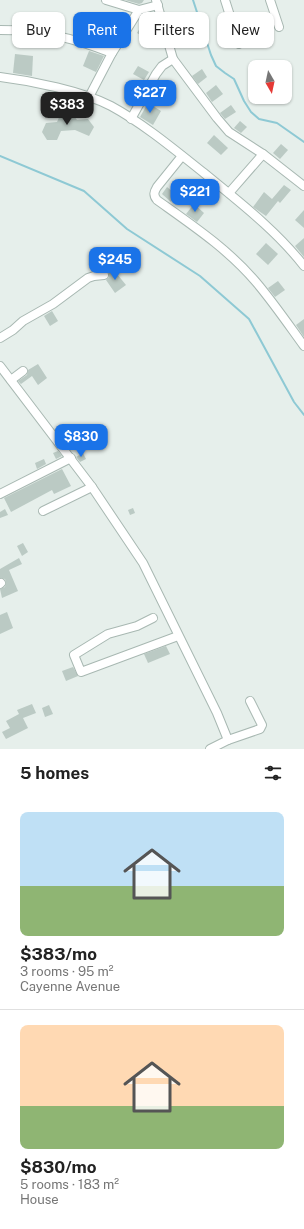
<!DOCTYPE html>
<html lang="en">
<head>
<meta charset="utf-8">
<style>
  body { margin:0; font-family:"Public Sans",sans-serif; background:#f6f6f6; color:#222; height:100vh; display:flex; flex-direction:column; font-size:15px; white-space:nowrap }
  * { box-sizing:border-box; margin:0 }
  p { font-size:13px; color:#767676 }
  .icon { flex:none; width:22px; height:22px; fill:none; stroke:currentColor; stroke-width:2; stroke-linecap:round; stroke-linejoin:round }
  .map { position:relative; height:749px; overflow:hidden }
  .details { display:flex; flex-direction:column; background:#fff; flex:1 }
  .details>* { flex:none }
  .top-card { position:absolute; left:12px; top:12px; width:280px; height:36px; display:flex; gap:8px }
  .needle { width:26px; rotate:171deg }
  .controls { position:absolute; left:248px; top:60px; display:grid; gap:8px }
  .controls a { display:grid; place-items:center; width:44px; height:44px; border-radius:8px; background:#fff; box-shadow:0 1px 3px #0004; font-size:20px }
  .price { position:absolute; translate:-50% -34px; padding:0 9px; border-radius:8px; background:#1a73e8; color:#fff; font-size:13px; line-height:26px; filter:drop-shadow(0 1px 2px #0008) }
  .price::after { content:''; position:absolute; left:50%; top:24px; width:12px; height:9px; margin-left:-6px; background:inherit; clip-path:polygon(0 0,100% 0,50% 100%) }
  .price.active { background:#222; color:#fff }
  ul { padding:0; list-style:none }
  li { display:grid; align-content:center; gap:8px; height:212px; padding:0 20px }
  li+li { border-top:1px solid #e0e0e0 }
  li span { display:grid; place-items:center; height:124px; border-radius:8px; color:#555 }
  li>.icon { margin-inline-start:auto }
  span .icon { width:72px; height:72px; fill:#fffc; stroke-width:1 }
  li b { font-size:17px }
  h2 { display:flex; justify-content:space-between; align-items:center; height:48px; padding:0 20px; font-size:17px }
  .pill { padding:0 14px; border-radius:8px; background:#fff; box-shadow:0 1px 3px #0004; font-size:14px; line-height:36px }
  .pill.active { background:#1a73e8; color:#fff }
  .map>svg:first-child { display:block }
  .lines { fill:none; stroke-linecap:round; stroke-linejoin:round }
  .stream { stroke:#8ec9d4; stroke-width:2 }
  .building { fill:#bbcac4 }
  .minor-casing { stroke:#a8b8b2; stroke-width:10 }
  .minor { stroke:#fff; stroke-width:8 }
</style>
</head>
<body>
<div class="map">
<svg width="304" height="749" viewBox="0 0 304 749">
  <rect width="100%" height="100%" fill="#e6efeb"/>
  <g class="lines">
    <g class="stream">
      <polyline points="193,0 211,55 216,66 225,73 234,79 244,101 251,112 259,119 277,123 304,142"/>
      <polyline points="0,156 84,191 127,229 200,276 249,319 294,402 304,415"/>
    </g>
  </g>
  <g class="building">
    <polygon points="125,0 144,0 142,3 139,4"/>
    <polygon points="144,21 156,27 149,40 137,33"/>
    <polygon points="181,21 184,28 172,32 170,24"/>
    <polygon points="89,51 104,56 96,72 83,66"/>
    <polygon points="15,54 33,56 32,76 13,73"/>
    <polygon points="138,66 149,72 144,80 133,74"/>
    <polygon points="202,69 207,77 198,84 192,76"/>
    <polygon points="216,85 223,94 212,102 206,93"/>
    <polygon points="148,103 161,111 153,125 140,117"/>
    <polygon points="231,105 236,112 225,119 220,113"/>
    <polygon points="71,112 77,120 88,119 94,127 89,136 75,130 61,131 57,140 47,140 42,132 46,123 57,122 61,113"/>
    <polygon points="240,121 247,127 241,133 234,128"/>
    <polygon points="214,135 228,148 221,155 207,143"/>
    <polygon points="281,144 288,150 280,159 273,153"/>
    <polygon points="284,185 291,190 280,203 278,201 266,216 253,207 264,192 272,199"/>
    <polygon points="167,187 177,195 171,202 162,194"/>
    <polygon points="194,204 204,213 197,222 186,214"/>
    <polygon points="304,210 304,228 295,220"/>
    <polygon points="304,238 304,257 295,246"/>
    <polygon points="266,243 278,254 268,265 256,254"/>
    <polygon points="113,269 126,285 115,293 106,280 109,277 109,272"/>
    <polygon points="278,281 285,290 275,297 268,288"/>
    <polygon points="52,311 58,321 50,326 44,316"/>
    <polygon points="304,319 304,337 296,325"/>
    <polygon points="38,364 47,378 38,385 32,376 21,384 18,381 27,375 28,370"/>
    <polygon points="58,451 62,456 56,459 53,453"/>
    <polygon points="83,453 86,459 80,462 76,457"/>
    <polygon points="44,459 46,464 37,469 35,463"/>
    <polygon points="62,469 71,486 54,494 52,490 11,512 4,498"/>
    <polygon points="133,508 135,513 130,515 128,510"/>
    <polygon points="5,509 8,515 0,518 0,512"/>
    <polygon points="23,543 28,552 22,556 17,546"/>
    <polygon points="19,558 22,564 9,570 18,591 2,598 0,589 5,587 6,582 5,579 0,578 0,569"/>
    <polygon points="7,612 13,628 0,634 0,615"/>
    <polygon points="166,646 170,654 148,663 144,654"/>
    <polygon points="73,667 78,676 66,681 62,671"/>
    <polygon points="32,704 36,713 23,718 28,728 6,739 2,732 10,728 6,721 19,714 17,710"/>
    <polygon points="49,705 53,714 45,717 42,708"/>
  </g>
  <g class="lines">
    <defs>
      <g id="minor">
        <polyline points="106,0 139,10"/>
        <polyline points="156,0 173,59 217,118 229,132 263,154 304,186"/>
        <polyline points="225,0 239,44"/>
        <polyline points="270,0 279,27"/>
        <path d="M0,30C41,30 73,38 112,53"/>
        <path d="M0,77C33,81 82,91 111,106C144,124 175,150 204,173C239,202 276,230 304,266"/>
        <polyline points="89,97 112,53 139,10 158,5"/>
        <polyline points="131,119 156,74 162,66 173,59"/>
        <path d="M182,156L157,187C154,192 153,195 157,200C192,225 228,249 256,282C273,302 288,324 304,346"/>
        <polyline points="229,193 263,154"/>
        <polyline points="0,338 13,330 23,321 53,304 88,278 94,276 104,275"/>
        <polyline points="0,366 92,487 143,563 217,713 228,740 210,749"/>
        <polyline points="11,380 23,371"/>
        <polyline points="0,494 71,458"/>
        <polyline points="43,511 92,487"/>
        <polyline points="0,584 1,583"/>
        <polyline points="153,618 137,626 108,634 74,655 81,672 178,636"/>
        <polyline points="228,740 260,729 262,725 250,701"/>
      </g>
    </defs>
    <use href="#minor" class="minor-casing"/>
    <use href="#minor" class="minor"/>
  </g>
</svg>
<div class="controls">
<a><svg class="needle" viewBox="-14 -14 28 28"><path d="M0-13l5 13h-10z" fill="#e53935"/><path d="M0 13l5-13h-10z" fill="#767676"/></svg></a>
</div>
<b class="price" style="left:150px;top:114px">$227</b>
<b class="price active" style="left:67px;top:126px">$383</b>
<b class="price" style="left:195px;top:213px">$221</b>
<b class="price" style="left:115px;top:281px">$245</b>
<b class="price" style="left:81px;top:458px">$830</b>
<div class="top-card">
<a class="pill">Buy</a>
<a class="pill active">Rent</a>
<a class="pill">Filters</a>
<a class="pill">New</a>
</div>
</div>
<section class="details">
<h2>5 homes<svg class="icon" aria-label="filters" viewBox="0 0 24 24"><path d="M4 7h16M4 17h16"/><circle cx="9" cy="7" r="2"/><circle cx="15" cy="17" r="2"/></svg></h2>
<ul>
<li><span style="background:linear-gradient(#bfe0f5 60%,#8fb573 0)"><svg class="icon" aria-label="home" viewBox="0 0 24 24"><path d="M3 11l9-7 9 7M6 9v11h12V9"/></svg></span><div><b>$383/mo</b><p>3 rooms · 95 m²</p><p>Cayenne Avenue</p></div></li>
<li><span style="background:linear-gradient(#ffd9b3 65%,#8fb573 0)"><svg class="icon" aria-label="home" viewBox="0 0 24 24"><path d="M3 11l9-7 9 7M6 9v11h12V9"/></svg></span><div><b>$830/mo</b><p>5 rooms · 183 m²</p><p>House</p></div></li>
</ul>
</section>
</body>
</html>
